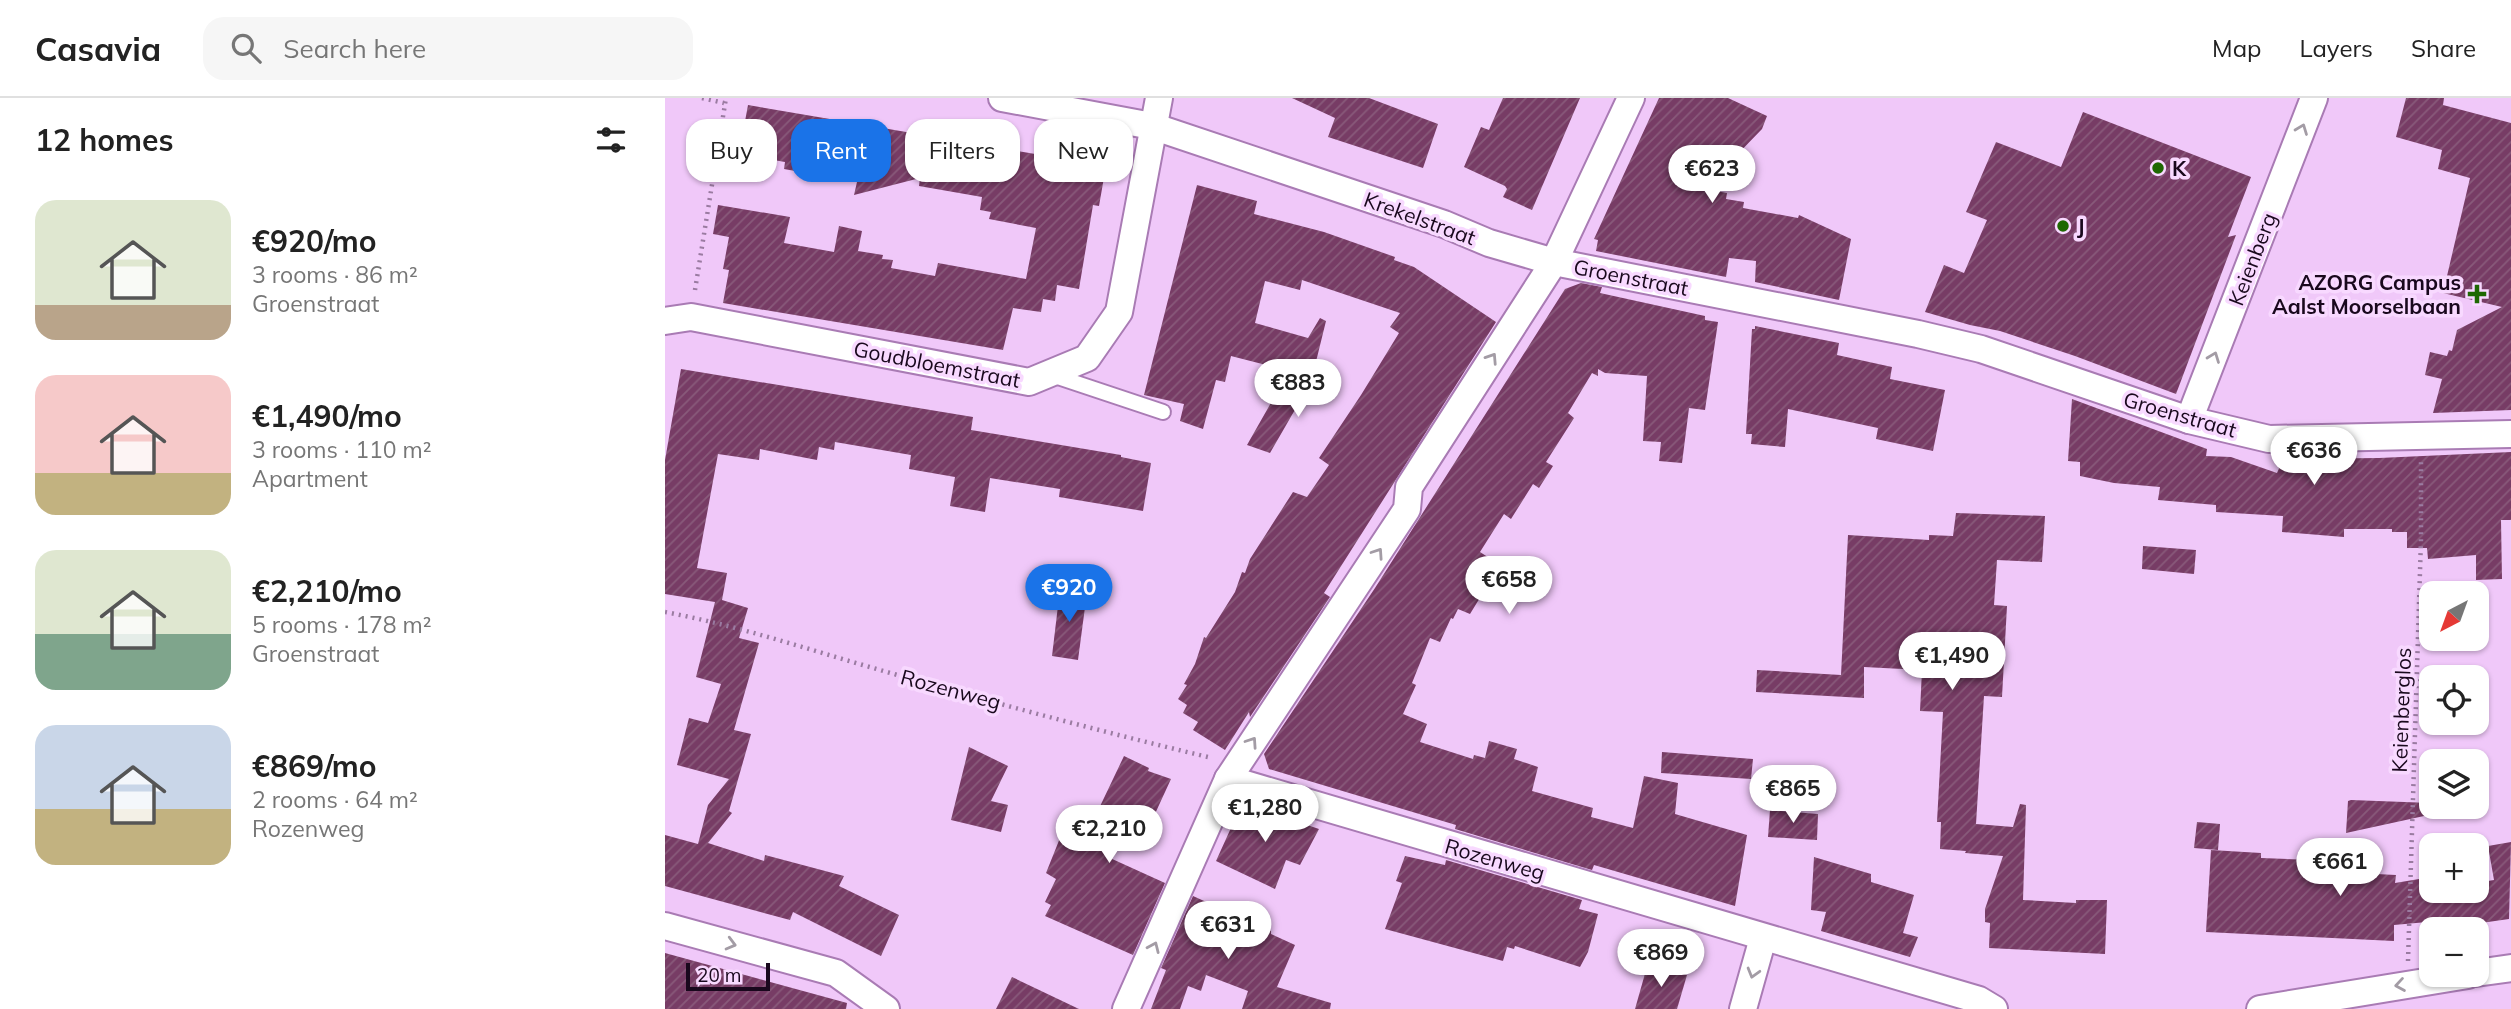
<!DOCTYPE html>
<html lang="en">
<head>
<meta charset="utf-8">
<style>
  body { margin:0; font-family:Mulish,sans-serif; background:#f6f6f6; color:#222; height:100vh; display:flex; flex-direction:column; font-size:26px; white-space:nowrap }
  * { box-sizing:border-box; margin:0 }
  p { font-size:23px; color:#767676 }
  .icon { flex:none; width:38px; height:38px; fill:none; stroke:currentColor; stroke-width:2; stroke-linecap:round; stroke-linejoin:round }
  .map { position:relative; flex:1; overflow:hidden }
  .drawer { display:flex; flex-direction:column; background:#fff; width:665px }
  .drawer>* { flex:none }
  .banner { position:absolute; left:21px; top:21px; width:665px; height:63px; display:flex; gap:14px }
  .needle { width:46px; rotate:221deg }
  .buttons { position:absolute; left:1754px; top:483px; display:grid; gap:14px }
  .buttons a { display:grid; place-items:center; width:70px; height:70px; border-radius:14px; background:#fff; box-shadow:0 2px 5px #0004; font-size:35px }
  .scale { position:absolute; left:21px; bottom:18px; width:84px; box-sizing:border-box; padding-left:7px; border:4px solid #19081d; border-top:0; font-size:19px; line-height:24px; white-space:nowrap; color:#19081d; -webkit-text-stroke:5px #f8d9ff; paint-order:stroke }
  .price { position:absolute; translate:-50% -60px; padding:0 16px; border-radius:24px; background:#fff; color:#222; font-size:23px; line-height:46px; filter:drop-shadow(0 2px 4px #0008) }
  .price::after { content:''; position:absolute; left:50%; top:42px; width:21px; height:16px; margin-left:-10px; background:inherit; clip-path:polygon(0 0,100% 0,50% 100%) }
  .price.on { background:#1a73e8; color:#fff }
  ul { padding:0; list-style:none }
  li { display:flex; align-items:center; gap:21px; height:175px; padding:0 35px }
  li span { display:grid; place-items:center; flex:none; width:196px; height:140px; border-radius:21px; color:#555 }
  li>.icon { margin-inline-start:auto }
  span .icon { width:84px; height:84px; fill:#fffc; stroke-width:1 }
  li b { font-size:30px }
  h2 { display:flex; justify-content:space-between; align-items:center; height:84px; padding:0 35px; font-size:30px }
  .chip { padding:0 24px; border-radius:21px; background:#fff; box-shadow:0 2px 5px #0004; font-size:24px; line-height:63px }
  .chip.on { background:#1a73e8; color:#fff }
  header { display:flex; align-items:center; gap:42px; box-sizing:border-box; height:98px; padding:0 35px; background:#fff; border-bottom:2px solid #e0e0e0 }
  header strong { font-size:33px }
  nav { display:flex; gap:38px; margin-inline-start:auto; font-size:24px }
  .search { width:490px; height:63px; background:#f6f6f6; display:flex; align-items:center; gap:18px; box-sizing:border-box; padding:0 24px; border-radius:21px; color:#767676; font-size:26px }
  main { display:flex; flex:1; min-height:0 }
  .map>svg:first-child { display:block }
  .building { fill:url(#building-hatch) }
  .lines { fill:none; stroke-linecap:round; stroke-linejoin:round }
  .lane-casing { stroke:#a97bb4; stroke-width:18 }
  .street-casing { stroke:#a97bb4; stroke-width:30 }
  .path { stroke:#9a7ba1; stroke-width:4.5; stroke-dasharray:2 5; stroke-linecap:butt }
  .lane { stroke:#fff; stroke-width:14 }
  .street { stroke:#fff; stroke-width:26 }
  .oneway { stroke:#a39ca5 }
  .poi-dot { fill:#1e6802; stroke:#f8d9ff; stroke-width:2.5 }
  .labels { text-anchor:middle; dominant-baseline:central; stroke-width:7; stroke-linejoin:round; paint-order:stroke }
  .poi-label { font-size:21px; font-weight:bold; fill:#19081d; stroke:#f8d9ff; text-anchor:start }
  .street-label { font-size:21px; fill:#19081d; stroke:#f8d9ff }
</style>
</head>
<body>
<header>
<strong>Casavia</strong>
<div class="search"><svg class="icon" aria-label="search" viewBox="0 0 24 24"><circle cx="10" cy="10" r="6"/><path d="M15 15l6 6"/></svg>Search here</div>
<nav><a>Map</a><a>Layers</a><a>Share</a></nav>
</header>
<main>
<section class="drawer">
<h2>12 homes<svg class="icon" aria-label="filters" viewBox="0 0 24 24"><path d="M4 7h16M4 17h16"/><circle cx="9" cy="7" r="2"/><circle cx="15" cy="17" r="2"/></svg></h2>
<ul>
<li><span style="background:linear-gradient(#dfe7d0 75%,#b9a48a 0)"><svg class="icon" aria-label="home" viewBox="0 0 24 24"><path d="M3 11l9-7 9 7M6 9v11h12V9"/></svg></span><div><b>€920/mo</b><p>3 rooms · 86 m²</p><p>Groenstraat</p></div></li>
<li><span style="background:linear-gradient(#f6c9c9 70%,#c2b280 0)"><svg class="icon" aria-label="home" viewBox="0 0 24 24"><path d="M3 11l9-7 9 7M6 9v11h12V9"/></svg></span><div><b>€1,490/mo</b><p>3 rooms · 110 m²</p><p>Apartment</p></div></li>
<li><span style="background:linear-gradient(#dfe7d0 60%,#7fa58c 0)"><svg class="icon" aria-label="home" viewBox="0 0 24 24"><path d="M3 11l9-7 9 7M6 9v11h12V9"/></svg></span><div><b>€2,210/mo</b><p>5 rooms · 178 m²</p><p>Groenstraat</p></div></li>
<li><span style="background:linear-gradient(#c9d6e8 60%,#c2b280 0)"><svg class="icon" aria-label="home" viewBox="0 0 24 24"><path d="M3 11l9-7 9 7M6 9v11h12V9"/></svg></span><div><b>€869/mo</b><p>2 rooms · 64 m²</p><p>Rozenweg</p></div></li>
</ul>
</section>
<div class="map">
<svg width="1846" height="911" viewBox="0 0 1846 911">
  <defs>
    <pattern id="building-hatch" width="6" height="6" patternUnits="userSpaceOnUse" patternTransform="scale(1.75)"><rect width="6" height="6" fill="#773c65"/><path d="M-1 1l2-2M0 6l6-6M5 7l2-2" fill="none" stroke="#885a7a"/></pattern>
  </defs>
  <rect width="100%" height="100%" fill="#f0c8f9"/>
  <g class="building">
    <polygon points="627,0 704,0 773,26 758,70 663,39 670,20"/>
    <polygon points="838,0 915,0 867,112 838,99 842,91 840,88 799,69 816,29 824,32"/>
    <polygon points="994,0 1063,0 1102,18 1097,31 1039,91 1062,95 1061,101 1079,104 1078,110 1133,120 1134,117 1186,141 1174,202 1090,184 1091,163 1064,160 1061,179 931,153 933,142 929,141"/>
    <polygon points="1741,0 1779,0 1778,7 1846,25 1846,312 1768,315 1777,281 1760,277 1765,254 1782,258 1784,252 1787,253 1792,232 1837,209 1778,195 1805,80 1773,71 1777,52 1731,39"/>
    <polygon points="83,7 441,68 434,108 428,107 414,191 392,187 390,203 378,201 376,214 348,210 338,252 58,205 64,172 58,171 64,139 48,136 53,107 125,119 119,145 169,154 174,128 197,133 193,153 218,157 217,161 228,162 226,170 270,178 273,165 361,181 371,130 324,121 326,114 315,112 317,99 254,88 255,80 189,97 192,84 119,71 120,64 74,56"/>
    <polygon points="1418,14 1586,79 1563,139 1571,137 1511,296 1410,258 1335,233 1305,227 1260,214 1279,167 1299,175 1322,122 1301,114 1331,44 1396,69"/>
    <polygon points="532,87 592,103 589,116 659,134 730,159 729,162 749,169 831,224 659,495 665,499 585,619 584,614 560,652 528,632 533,624 518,615 522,607 513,601 522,587 519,586 530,566 539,539 541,540 570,494 577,474 580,475 585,461 628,394 642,399 664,367 654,360 696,297 734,235 725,229 735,215 637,182 635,192 600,183 590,225 643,240 655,220 661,223 646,284 605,355 582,347 624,273 566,258 560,284 551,282 538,331 515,323 519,306 479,297"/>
    <polygon points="916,185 937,189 935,195 1040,218 1040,222 1053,224 1040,312 1024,310 1017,365 994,363 996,344 978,343 982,278 940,275 933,271 933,278 927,275 903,315 909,320 881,364 888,368 874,390 868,386 846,421 839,416 815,454 835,467 805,516 793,511 788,521 786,520 775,544 765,540 747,585 751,587 738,616 762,626 755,644 808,661 809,657 820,660 824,643 852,651 849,661 873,669 867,693 928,710 926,719 968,730 979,678 1013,685 1010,716 1082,737 1070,808 929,767 927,772 790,731 791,727 604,671 599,656 710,490 900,191"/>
    <polygon points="1090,228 1174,245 1172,257 1227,269 1225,281 1280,292 1268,353 1211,341 1213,330 1123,311 1120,349 1086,346 1087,336 1081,336 1087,231 1090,231"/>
    <polygon points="16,271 308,319 306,332 456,357 456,359 486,365 478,413 394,399 395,391 325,380 320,414 285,408 290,379 244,371 246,357 170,344 169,352 154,349 152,362 95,351 94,362 53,356 32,470 62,475 57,502 83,510 74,540 94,545 69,632 86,636 64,713 67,715 43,745 99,763 100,757 179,778 174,788 234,817 216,858 128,814 125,822 0,788 0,737 33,746 43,707 64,681 12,667 24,620 43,625 56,586 31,579 50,504 0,496 0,362"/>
    <polygon points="1407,301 1542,351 1541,358 1566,359 1612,375 1618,361 1714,360 1846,354 1846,422 1836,422 1837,481 1811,482 1811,457 1763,461 1762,450 1742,450 1742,434 1727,434 1727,431 1679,431 1679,439 1617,434 1618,418 1551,414 1551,407 1493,402 1495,389 1449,385 1415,378 1415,364 1403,363"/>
    <polygon points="1291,415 1380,418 1377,464 1332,462 1329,507 1342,508 1337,599 1319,598 1311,726 1348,729 1355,706 1361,707 1358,802 1411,805 1411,802 1442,802 1440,856 1324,850 1325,825 1320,824 1320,811 1338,758 1300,755 1301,753 1275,751 1276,724 1272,724 1278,614 1255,613 1257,572 1199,569 1199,600 1091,594 1092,572 1176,577 1183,437 1264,442 1264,437 1288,438"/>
    <polygon points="1478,448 1531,452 1529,476 1477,471"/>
    <polygon points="395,491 422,494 413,562 387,558"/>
    <polygon points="304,649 343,668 326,703 343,707 336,734 286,722"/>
    <polygon points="997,654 1088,661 1086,681 996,675"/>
    <polygon points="459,658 484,670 483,673 506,681 483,731 464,722 445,760 500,785 468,857 380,818 386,807 380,804 391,781 381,775 397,735 418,744"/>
    <polygon points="1686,702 1766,705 1766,709 1781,709 1782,713 1681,735 1683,703"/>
    <polygon points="583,707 654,731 635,767 621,762 610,791 551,763 575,710"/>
    <polygon points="1105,712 1153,716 1152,742 1103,739"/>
    <polygon points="1532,724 1555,726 1553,752 1529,750"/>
    <polygon points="1846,744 1844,821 1816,825 1816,821 1785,824 1784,822 1729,827 1729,843 1541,834 1546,752 1596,755 1596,760 1670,763 1671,770 1711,764 1711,776 1731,777 1730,785 1766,779 1766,793 1811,793 1811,785 1829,782 1823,748"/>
    <polygon points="740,758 780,767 781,762 917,802 914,811 933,816 923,854 915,869 850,848 849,851 842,849 838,863 720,831 737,785 731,783"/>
    <polygon points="1149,759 1206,776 1206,784 1249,797 1238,835 1253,839 1245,859 1156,833 1161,814 1146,812"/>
    <polygon points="528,798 606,833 606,836 630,847 612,889 666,905 665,911 577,911 583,893 541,877 536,893 523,888 515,911 486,911 501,872 496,870"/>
    <polygon points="0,855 182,905 181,911 0,911"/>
    <polygon points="983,865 1022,877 1012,911 970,911"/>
    <polygon points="347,879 414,911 331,911"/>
  </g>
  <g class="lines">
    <defs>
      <polyline id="lane" points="387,277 498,314"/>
      <g id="street">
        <polyline points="337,0 487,28 779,126 824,145 889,164 966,0"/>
        <polyline points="0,223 26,219 364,284 422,260 454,214 494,0"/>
        <polyline points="1524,322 1649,0"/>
        <polyline points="563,681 1314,902 1329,911"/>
        <polyline points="0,828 171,875 221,911"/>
        <polyline points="1811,875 1846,870"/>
        <polyline points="461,911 563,681 742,411 744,389 889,164 1253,236 1316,251 1524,322 1604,341 1846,336"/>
        <polyline points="1078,911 1098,840"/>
        <polyline points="1595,911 1803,877"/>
      </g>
    </defs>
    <use href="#lane" class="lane-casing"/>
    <use href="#street" class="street-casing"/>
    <g class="path">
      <polyline points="37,0 59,5"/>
      <polyline points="30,192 61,0"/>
      <path d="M0,514C75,528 148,553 222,574C329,605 438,634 547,660"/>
      <polyline points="1743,863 1756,441 1756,364"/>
    </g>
    <use href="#lane" class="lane"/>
    <use href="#street" class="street"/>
  </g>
  <defs><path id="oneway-chevron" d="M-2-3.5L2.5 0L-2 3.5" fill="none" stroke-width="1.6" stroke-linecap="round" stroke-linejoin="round" transform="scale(1.75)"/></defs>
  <g class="oneway">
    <use href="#oneway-chevron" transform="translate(1637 31) rotate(-69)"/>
    <use href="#oneway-chevron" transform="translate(1549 259) rotate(-69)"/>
    <use href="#oneway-chevron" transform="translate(827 260) rotate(-57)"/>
    <use href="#oneway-chevron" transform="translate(713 455) rotate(-56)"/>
    <use href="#oneway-chevron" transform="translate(587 644) rotate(-56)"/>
    <use href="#oneway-chevron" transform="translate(66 846) rotate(15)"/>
    <use href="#oneway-chevron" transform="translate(489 849) rotate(-66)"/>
    <use href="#oneway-chevron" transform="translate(1088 875) rotate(106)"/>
    <use href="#oneway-chevron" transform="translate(1735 887) rotate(171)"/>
  </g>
  <g class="poi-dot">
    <circle cx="1493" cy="70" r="7"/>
    <circle cx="1398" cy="128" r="7"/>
    <path d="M1808.5 185.5h7v7h7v7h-7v7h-7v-7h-7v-7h7z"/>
  </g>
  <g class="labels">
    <g class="poi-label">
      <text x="1507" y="70">K</text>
      <text x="1412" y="128">J</text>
      <text x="1796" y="184" text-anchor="end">AZORG Campus<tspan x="1796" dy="24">Aalst Moorselbaan</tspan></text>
    </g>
    <g class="street-label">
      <text transform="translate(755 120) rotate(20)">Krekelstraat</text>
      <text transform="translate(1587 161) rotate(-69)">Keienberg</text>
      <text transform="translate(966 179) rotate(11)">Groenstraat</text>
      <text transform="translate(272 266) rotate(11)">Goudbloemstraat</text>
      <text transform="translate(1515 316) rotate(16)">Groenstraat</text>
      <text transform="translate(286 591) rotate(15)">Rozenweg</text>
      <text transform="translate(1736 612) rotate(-88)">Keienberglos</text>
      <text transform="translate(830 761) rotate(16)">Rozenweg</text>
    </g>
  </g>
</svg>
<div class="buttons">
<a><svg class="needle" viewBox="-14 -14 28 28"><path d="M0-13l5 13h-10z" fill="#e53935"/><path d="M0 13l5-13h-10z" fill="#767676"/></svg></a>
<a><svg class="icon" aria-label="locate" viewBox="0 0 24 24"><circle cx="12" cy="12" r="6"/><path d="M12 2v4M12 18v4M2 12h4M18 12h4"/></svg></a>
<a><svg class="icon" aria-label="layers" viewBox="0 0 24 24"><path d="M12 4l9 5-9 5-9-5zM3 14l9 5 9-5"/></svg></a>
<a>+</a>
<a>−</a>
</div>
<div class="scale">20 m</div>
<b class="price" style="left:1047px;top:107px">€623</b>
<b class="price" style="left:633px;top:321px">€883</b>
<b class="price" style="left:1649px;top:389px">€636</b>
<b class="price" style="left:844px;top:518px">€658</b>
<b class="price on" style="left:404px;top:526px">€920</b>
<b class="price" style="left:1287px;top:594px">€1,490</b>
<b class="price" style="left:1128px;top:727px">€865</b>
<b class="price" style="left:600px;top:746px">€1,280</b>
<b class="price" style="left:444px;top:767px">€2,210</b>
<b class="price" style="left:1675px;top:800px">€661</b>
<b class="price" style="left:563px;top:863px">€631</b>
<b class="price" style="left:996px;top:891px">€869</b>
<div class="banner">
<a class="chip">Buy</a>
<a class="chip on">Rent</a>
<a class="chip">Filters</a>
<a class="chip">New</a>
</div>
</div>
</main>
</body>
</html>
